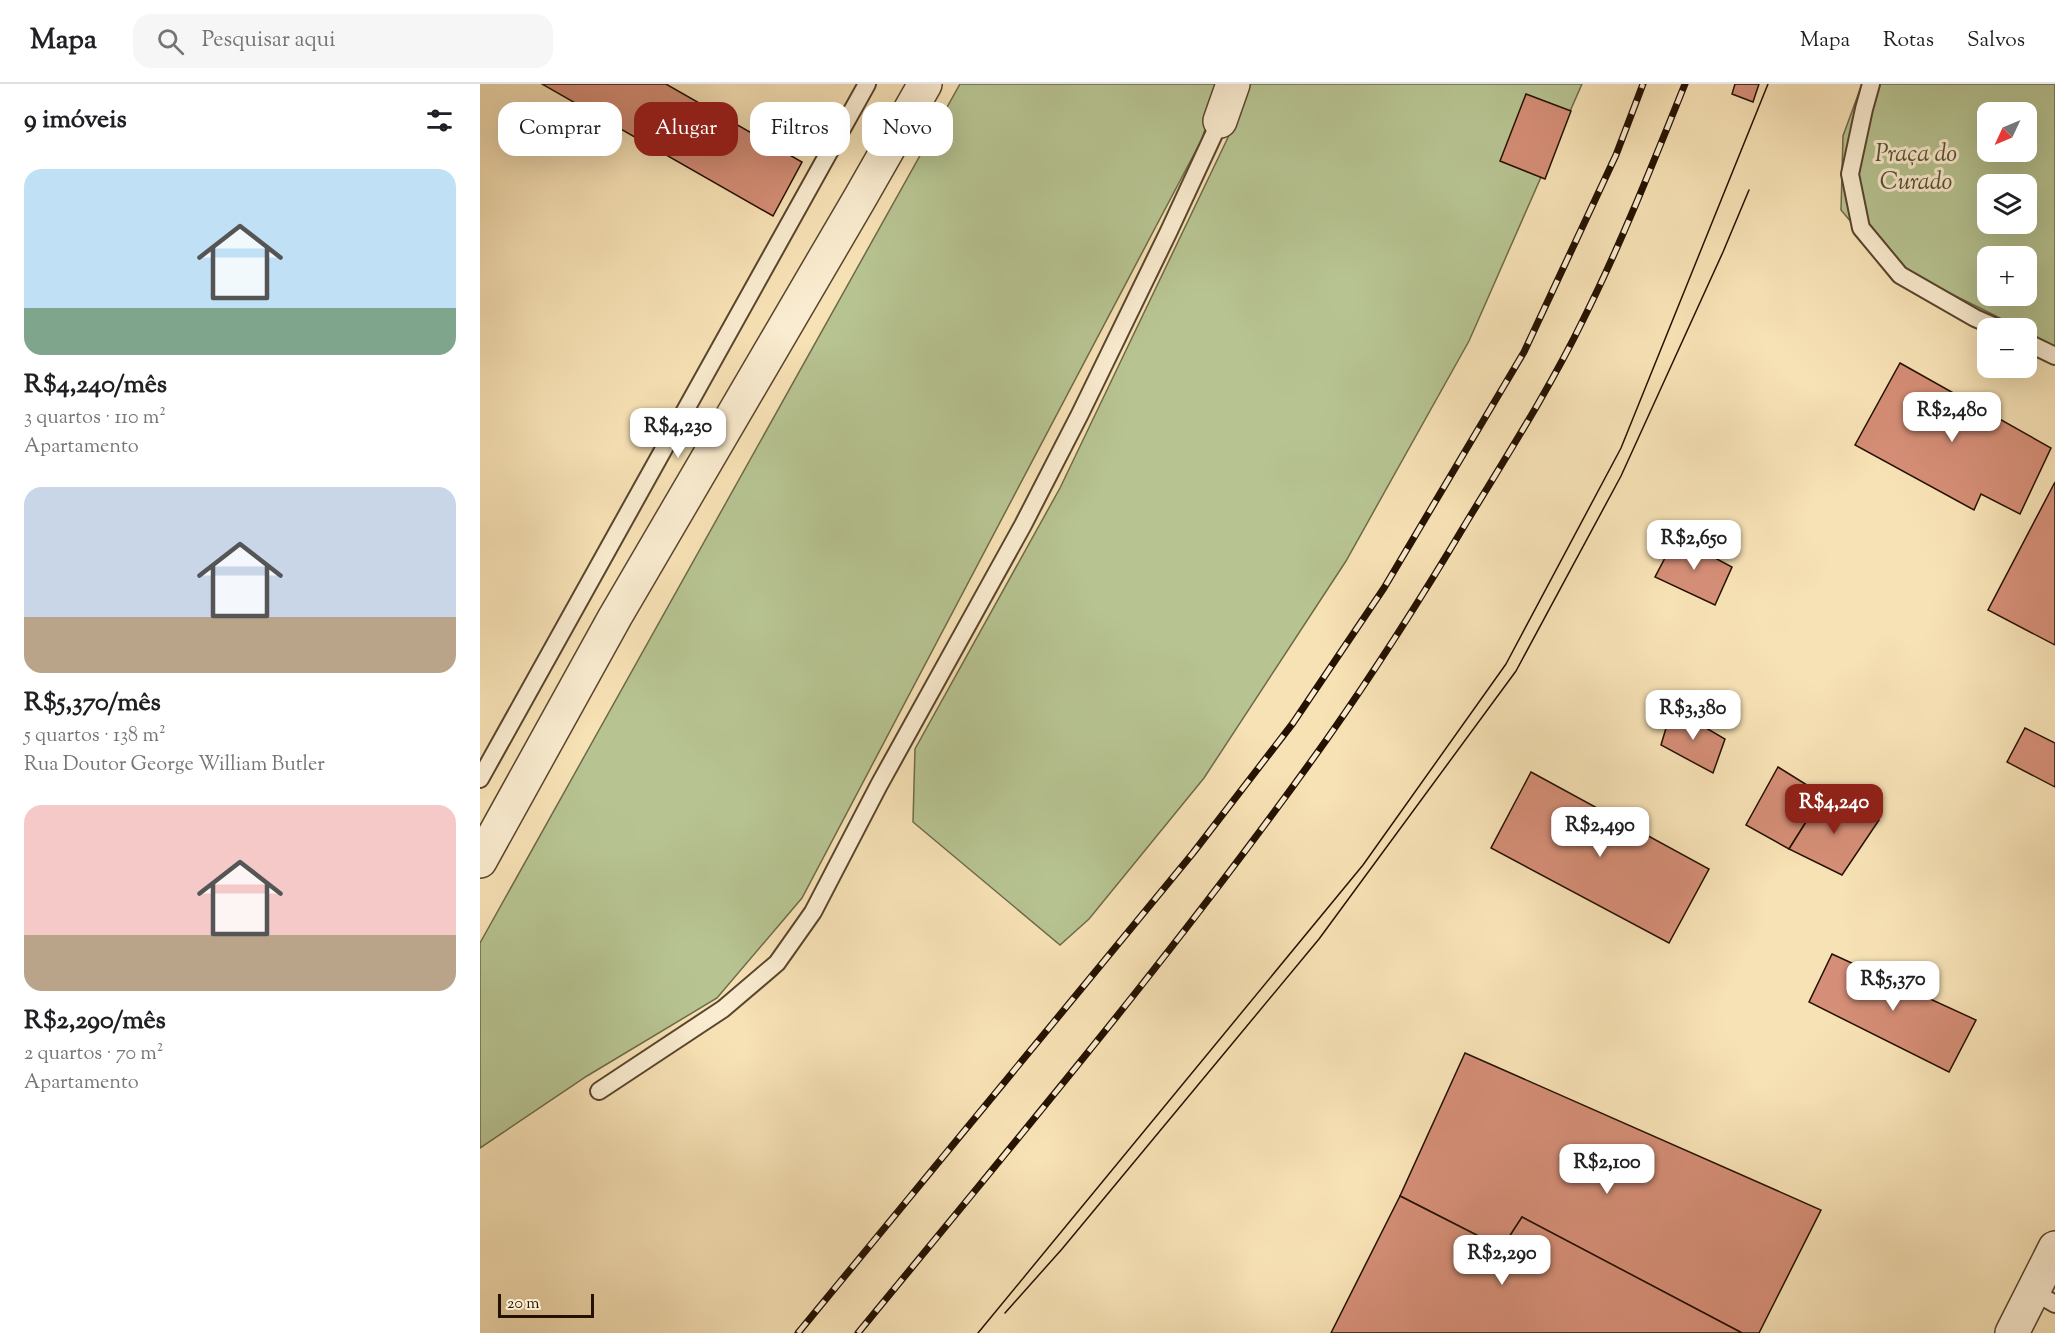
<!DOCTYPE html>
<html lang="pt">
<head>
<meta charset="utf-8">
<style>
  body { margin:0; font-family:"Sorts Mill Goudy",serif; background:#f6f6f6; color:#202124; height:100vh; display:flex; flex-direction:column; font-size:22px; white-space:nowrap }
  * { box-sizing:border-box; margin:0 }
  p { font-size:20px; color:#757577 }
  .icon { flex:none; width:33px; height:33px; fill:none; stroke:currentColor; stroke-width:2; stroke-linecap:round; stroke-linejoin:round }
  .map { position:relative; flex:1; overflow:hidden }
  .drawer { display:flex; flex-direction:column; background:#fff; width:480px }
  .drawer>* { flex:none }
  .top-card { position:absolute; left:18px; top:18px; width:570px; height:54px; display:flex; gap:12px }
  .needle { width:39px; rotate:226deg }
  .tools { position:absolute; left:1497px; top:18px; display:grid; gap:12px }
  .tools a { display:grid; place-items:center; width:60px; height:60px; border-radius:12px; background:#fff; box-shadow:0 6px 24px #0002; font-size:30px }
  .scale { position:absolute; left:18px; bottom:15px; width:96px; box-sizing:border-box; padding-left:6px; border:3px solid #241100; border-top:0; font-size:16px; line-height:21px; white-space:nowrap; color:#241100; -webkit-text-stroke:4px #faecd0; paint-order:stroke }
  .price { position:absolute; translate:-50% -51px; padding:0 14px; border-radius:12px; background:#fff; color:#222; font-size:20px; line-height:39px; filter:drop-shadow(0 2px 3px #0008) }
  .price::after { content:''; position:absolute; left:50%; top:36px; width:18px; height:14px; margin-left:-9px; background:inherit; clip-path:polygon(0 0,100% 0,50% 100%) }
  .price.current { background:#8f2418; color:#fff }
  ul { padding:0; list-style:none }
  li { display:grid; align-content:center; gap:12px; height:318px; padding:0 24px }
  li span { display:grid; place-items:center; height:186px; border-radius:18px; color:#555 }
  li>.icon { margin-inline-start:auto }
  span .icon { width:108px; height:108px; fill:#fffc; stroke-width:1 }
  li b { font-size:26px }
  h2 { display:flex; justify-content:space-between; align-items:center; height:72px; padding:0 24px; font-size:26px }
  .pill { padding:0 21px; border-radius:18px; background:#fff; box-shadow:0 6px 24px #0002; font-size:21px; line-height:54px }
  .pill.current { background:#8f2418; color:#fff }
  header { display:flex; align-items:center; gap:36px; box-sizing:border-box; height:84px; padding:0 30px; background:#fff; border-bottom:2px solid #e0e0e0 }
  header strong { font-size:28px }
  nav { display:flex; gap:33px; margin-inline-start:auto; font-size:21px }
  .search { width:420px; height:54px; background:#f6f6f6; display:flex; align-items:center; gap:15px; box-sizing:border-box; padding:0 21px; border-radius:18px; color:#757577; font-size:22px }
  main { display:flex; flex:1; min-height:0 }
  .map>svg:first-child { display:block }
  .green { fill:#b7c492; stroke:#6e6a49; stroke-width:1.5; fill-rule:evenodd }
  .building { fill:#d58e77; stroke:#241100; stroke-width:1.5 }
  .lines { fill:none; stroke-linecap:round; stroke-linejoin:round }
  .service-casing { stroke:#59452e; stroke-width:20 }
  .minor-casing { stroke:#59452e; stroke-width:36 }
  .tertiary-casing { stroke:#59452e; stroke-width:36 }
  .service { stroke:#faecd0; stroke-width:16 }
  .minor { stroke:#faecd0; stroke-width:33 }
  .tertiary { stroke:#faecd0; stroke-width:33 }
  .tram { stroke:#241100; stroke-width:1.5 }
  .rail-casing { stroke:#241100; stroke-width:7 }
  .rail { stroke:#faecd0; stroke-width:4.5; stroke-dasharray:14; stroke-linecap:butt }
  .labels { text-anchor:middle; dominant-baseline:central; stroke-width:6; stroke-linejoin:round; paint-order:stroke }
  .park-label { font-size:24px; font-style:italic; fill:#575033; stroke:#faecd0 }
</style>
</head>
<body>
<header>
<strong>Mapa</strong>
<div class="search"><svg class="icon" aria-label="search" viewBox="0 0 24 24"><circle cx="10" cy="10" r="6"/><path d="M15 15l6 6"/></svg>Pesquisar aqui</div>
<nav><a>Mapa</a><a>Rotas</a><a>Salvos</a></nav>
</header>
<main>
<section class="drawer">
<h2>9 imóveis<svg class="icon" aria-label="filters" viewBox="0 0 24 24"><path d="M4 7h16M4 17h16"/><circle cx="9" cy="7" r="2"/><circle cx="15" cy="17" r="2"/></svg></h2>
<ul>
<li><span style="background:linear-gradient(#bfe0f5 75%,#7fa58c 0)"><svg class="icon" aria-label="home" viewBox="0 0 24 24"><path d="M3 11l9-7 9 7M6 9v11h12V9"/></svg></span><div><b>R$4,240/mês</b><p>3 quartos · 110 m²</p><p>Apartamento</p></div></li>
<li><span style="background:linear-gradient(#c9d6e8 70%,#b9a48a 0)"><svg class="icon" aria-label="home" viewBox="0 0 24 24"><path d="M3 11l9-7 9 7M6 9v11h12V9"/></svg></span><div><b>R$5,370/mês</b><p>5 quartos · 138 m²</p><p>Rua Doutor George William Butler</p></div></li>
<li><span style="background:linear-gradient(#f6c9c9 70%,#b9a48a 0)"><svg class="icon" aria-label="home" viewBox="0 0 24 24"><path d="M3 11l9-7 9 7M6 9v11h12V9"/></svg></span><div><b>R$2,290/mês</b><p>2 quartos · 70 m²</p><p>Apartamento</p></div></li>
</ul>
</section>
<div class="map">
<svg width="1575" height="1249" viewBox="0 0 1575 1249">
  <rect width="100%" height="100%" fill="#f7e2b6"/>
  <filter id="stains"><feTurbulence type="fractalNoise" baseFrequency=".00333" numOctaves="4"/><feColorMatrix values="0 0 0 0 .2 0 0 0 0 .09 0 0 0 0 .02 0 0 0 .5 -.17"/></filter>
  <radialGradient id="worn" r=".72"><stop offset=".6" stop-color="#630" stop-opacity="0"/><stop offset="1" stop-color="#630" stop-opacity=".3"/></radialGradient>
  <g class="green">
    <polygon points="480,0 739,0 722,55 322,814 237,914 107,992 0,1064 0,859"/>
    <polygon points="767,0 1102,0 989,257 866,477 724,694 609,835 580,861 433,738 435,665 580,404 753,43"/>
    <path d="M1382,0H1575V262L1547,248L1546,244H1540L1403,176L1361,126L1363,52ZM1508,28H1546V68H1508ZM1508,100H1546V140H1508ZM1508,172H1546V212H1508Z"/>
  </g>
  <g class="building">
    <polygon points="62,0 186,0 322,78 293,132"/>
    <polygon points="1255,0 1279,0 1273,18 1252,10"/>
    <polygon points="1046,10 1091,27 1065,95 1020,77"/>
    <polygon points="1420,279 1571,364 1540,430 1501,410 1494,426 1375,361"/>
    <polygon points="1575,398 1575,561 1508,526"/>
    <polygon points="1196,453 1252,483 1235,521 1175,493"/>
    <polygon points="1192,624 1245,655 1233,689 1181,661"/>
    <polygon points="1545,644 1575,659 1575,703 1527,678"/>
    <polygon points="1298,683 1343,711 1309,765 1266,741"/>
    <polygon points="1051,688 1229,785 1189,859 1011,764"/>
    <polygon points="1343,711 1399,736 1362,791 1309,765"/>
    <polygon points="1352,870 1496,936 1469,988 1329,918"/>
    <polygon points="985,969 1341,1126 1279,1249 1262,1249 1042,1133 1022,1164 920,1112"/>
    <polygon points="920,1112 1022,1164 1042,1133 1262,1249 851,1249"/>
  </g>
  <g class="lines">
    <defs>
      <g id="service">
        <polyline points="1391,0 1384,25 1370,90 1381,144 1420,191 1495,234 1518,244"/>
        <polyline points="1546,258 1575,272"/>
        <polyline points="0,695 387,0"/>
        <polyline points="119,1007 243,925 297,879 333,828 399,701 543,441 600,330 689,147 740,37"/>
        <polyline points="1553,1207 1575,1220"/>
      </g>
      <g id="minor">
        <polyline points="740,37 753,0"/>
        <polyline points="0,777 135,533 380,114 445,0"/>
      </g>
      <polyline id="tertiary" points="1532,1249 1575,1164"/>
    </defs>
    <use href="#service" class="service-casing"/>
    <use href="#minor" class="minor-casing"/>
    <use href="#tertiary" class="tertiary-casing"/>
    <use href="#service" class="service"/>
    <use href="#minor" class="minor"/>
    <use href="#tertiary" class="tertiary"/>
    <g class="tram">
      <polyline points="525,1229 582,1165 839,855 1036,587 1141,392 1243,168 1269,106"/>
      <polyline points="498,1249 883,781 1026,580 1141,364 1288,0"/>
    </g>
    <defs>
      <g id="rail">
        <polyline points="318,1249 713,769 813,639 904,504 1044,268 1136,71 1163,0"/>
        <path d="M378,1249C538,1054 701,861 847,655C896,585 942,513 986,439C1026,373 1069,306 1103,236C1141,160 1173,79 1205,0"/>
      </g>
    </defs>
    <use href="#rail" class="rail-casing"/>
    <use href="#rail" class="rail"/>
  </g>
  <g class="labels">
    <g class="park-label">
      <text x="1436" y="71">Praça do<tspan x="1436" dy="28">Curado</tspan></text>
    </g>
  </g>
  <rect width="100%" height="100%" filter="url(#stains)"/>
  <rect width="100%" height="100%" fill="url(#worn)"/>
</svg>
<div class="tools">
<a><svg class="needle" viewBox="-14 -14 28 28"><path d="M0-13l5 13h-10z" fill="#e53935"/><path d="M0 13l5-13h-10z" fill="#757577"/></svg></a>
<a><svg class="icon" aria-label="layers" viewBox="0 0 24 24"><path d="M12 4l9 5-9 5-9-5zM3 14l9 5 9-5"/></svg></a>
<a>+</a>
<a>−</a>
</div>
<div class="scale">20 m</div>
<b class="price" style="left:1472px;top:359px">R$2,480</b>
<b class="price" style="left:198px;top:375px">R$4,230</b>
<b class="price" style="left:1214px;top:487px">R$2,650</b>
<b class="price" style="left:1213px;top:657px">R$3,380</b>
<b class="price current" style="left:1354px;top:751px">R$4,240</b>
<b class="price" style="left:1120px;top:774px">R$2,490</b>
<b class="price" style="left:1413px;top:928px">R$5,370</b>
<b class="price" style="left:1127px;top:1111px">R$2,100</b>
<b class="price" style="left:1022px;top:1202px">R$2,290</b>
<div class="top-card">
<a class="pill">Comprar</a>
<a class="pill current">Alugar</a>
<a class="pill">Filtros</a>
<a class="pill">Novo</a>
</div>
</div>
</main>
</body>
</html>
